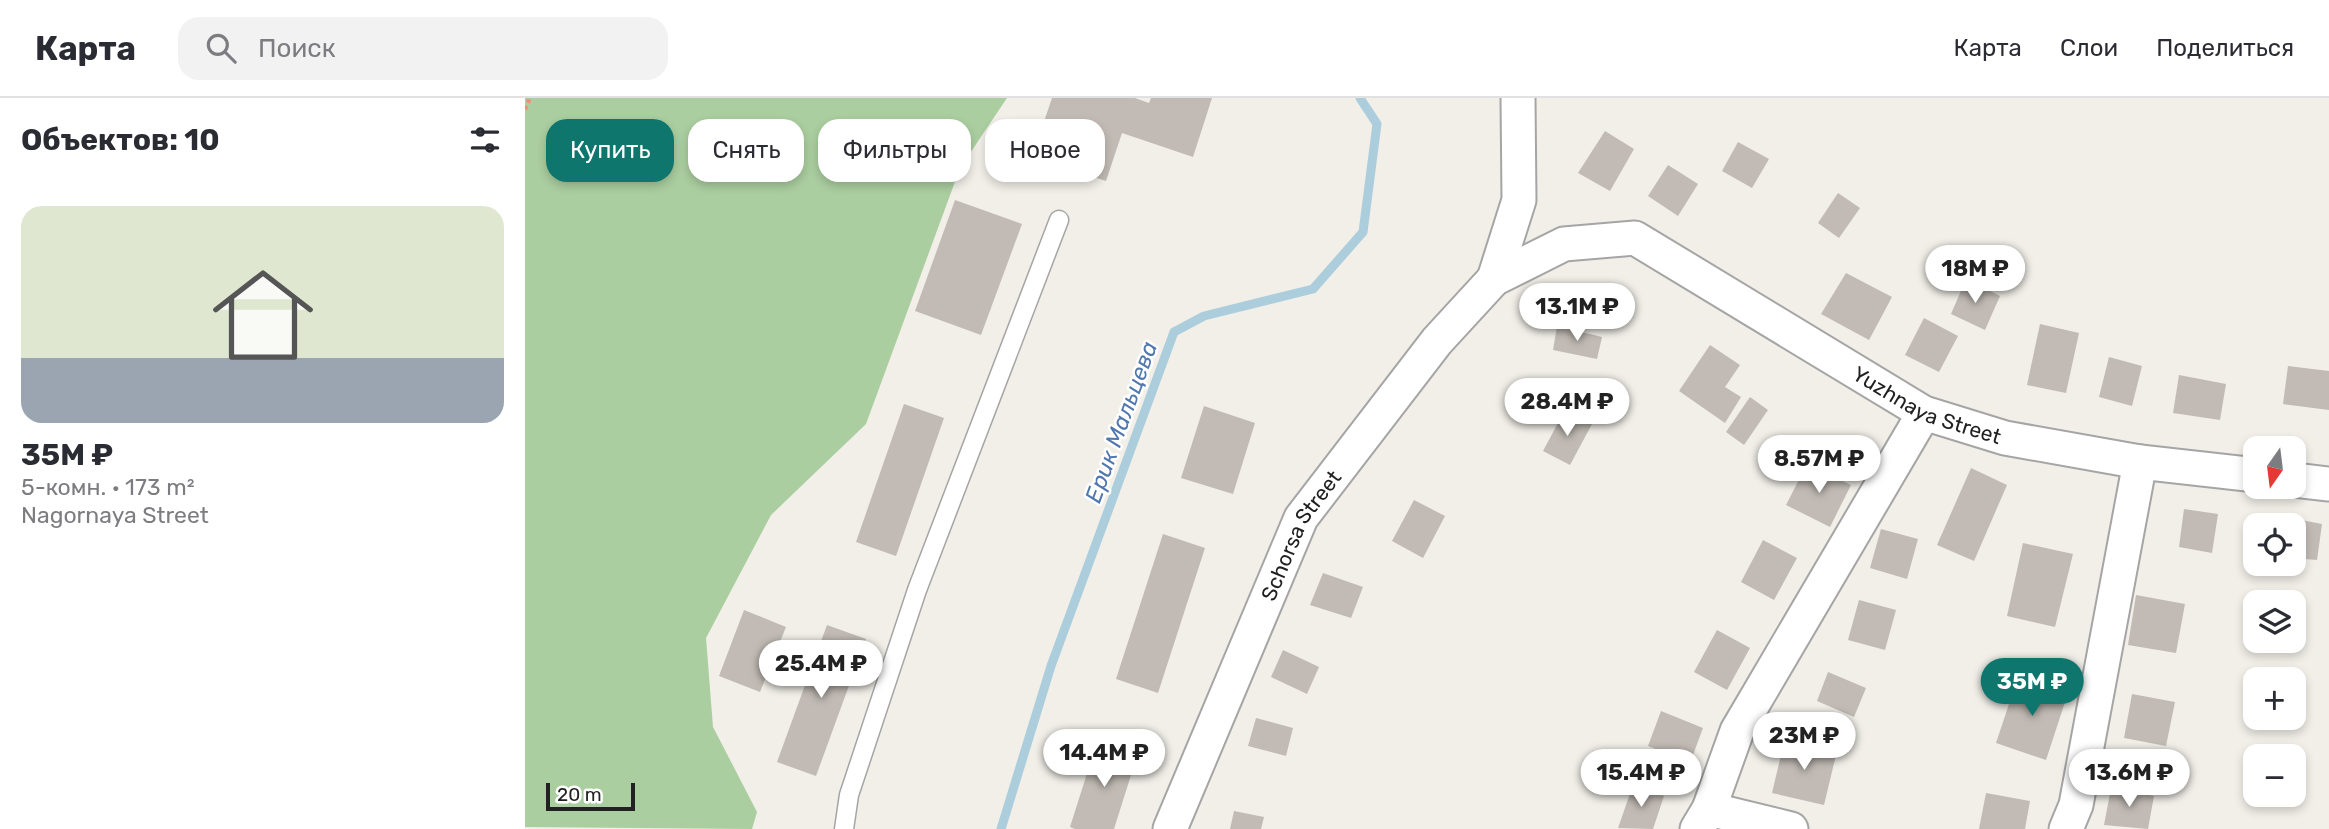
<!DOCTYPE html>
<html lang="ru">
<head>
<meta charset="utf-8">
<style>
  body { margin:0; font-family:Rubik,sans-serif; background:#f2f2f3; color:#2b2b33; height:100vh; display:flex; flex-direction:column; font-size:26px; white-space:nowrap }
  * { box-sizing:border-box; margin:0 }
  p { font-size:23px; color:#7c7c81 }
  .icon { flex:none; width:38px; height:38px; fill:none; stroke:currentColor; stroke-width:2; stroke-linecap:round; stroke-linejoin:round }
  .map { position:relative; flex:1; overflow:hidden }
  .panel { display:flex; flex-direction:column; background:#fff; width:525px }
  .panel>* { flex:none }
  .top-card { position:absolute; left:21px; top:21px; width:665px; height:63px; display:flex; gap:14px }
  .needle { width:46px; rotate:194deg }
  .tools { position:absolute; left:1718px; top:338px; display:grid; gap:14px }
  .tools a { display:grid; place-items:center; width:63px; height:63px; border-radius:14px; background:#fff; box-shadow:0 4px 10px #0003; font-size:35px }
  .scale { position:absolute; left:21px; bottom:18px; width:89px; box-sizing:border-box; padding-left:7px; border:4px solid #212121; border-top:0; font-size:19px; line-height:24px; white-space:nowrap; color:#212121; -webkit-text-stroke:5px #fff; paint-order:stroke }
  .price { position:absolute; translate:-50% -60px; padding:0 16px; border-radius:24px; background:#fff; color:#222; font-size:23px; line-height:46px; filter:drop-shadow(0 2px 4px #0008) }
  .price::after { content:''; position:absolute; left:50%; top:42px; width:21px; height:16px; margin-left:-10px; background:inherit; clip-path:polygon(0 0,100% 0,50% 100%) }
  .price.active { background:#0f766e; color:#fff }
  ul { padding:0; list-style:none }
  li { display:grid; align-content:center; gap:14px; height:371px; padding:0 21px }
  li+li { border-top:2px solid #e1e1e2 }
  li span { display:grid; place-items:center; height:217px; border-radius:21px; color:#555 }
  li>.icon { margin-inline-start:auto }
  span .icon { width:126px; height:126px; fill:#fffc; stroke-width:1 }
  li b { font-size:30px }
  h2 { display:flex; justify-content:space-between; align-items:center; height:84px; padding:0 21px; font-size:30px }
  .chip { padding:0 24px; border-radius:21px; background:#fff; box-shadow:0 4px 10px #0003; font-size:24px; line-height:63px }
  .chip.active { background:#0f766e; color:#fff }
  header { display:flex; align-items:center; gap:42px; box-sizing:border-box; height:98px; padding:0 35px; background:#fff; border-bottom:2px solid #e1e1e2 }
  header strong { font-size:33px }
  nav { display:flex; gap:38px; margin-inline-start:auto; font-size:24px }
  .search { width:490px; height:63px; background:#f2f2f3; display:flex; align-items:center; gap:18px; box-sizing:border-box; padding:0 24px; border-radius:21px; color:#7c7c81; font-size:26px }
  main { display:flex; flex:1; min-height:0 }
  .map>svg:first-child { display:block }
  .forest { fill:#aace9f }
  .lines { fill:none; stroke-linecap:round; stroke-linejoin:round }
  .stream { stroke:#abcddc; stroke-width:9 }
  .building { fill:#c2bbb5 }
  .lane-casing { stroke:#a5a5a5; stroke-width:21 }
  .street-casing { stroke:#a5a5a5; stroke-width:37 }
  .path { stroke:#f48d77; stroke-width:4.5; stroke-dasharray:3.5 3.5; stroke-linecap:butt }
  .lane { stroke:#fff; stroke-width:18 }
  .street { stroke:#fff; stroke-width:33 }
  .labels { text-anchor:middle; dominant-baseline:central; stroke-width:5; stroke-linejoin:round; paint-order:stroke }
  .street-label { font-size:21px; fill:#212121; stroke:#fff }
  .water-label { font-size:23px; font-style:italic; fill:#5178ae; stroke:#fff }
</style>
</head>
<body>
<header>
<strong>Карта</strong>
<div class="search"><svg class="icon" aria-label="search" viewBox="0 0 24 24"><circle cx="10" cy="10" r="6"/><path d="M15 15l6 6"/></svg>Поиск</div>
<nav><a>Карта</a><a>Слои</a><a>Поделиться</a></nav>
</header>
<main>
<section class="panel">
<h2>Объектов: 10<svg class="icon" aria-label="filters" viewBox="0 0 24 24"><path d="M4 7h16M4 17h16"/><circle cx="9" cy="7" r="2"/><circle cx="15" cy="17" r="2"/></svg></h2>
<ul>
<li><span style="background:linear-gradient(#dfe7d0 70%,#9aa5b1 0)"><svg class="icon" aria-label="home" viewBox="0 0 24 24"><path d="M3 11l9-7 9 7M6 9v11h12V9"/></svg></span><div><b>35M ₽</b><p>5-комн. · 173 m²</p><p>Nagornaya Street</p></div></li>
</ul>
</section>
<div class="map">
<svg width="1804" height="731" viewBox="0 0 1804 731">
  <rect width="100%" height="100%" fill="#f1efe8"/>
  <polygon class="forest" points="0,0 482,0 435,70 341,326 246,417 181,540 188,629 232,714 227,731 0,729"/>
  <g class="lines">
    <polyline class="stream" points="476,731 526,568 649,234 679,218 788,191 838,134 852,26 835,0"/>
  </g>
  <g class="building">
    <polygon points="527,0 610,0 624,5 626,0 687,0 668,59 597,35 581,83 507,59"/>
    <polygon points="1080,33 1109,51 1085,93 1053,75"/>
    <polygon points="1213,44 1244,61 1227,90 1197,73"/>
    <polygon points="1143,67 1173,86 1153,118 1123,98"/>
    <polygon points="1313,95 1335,110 1314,140 1293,125"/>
    <polygon points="430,102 497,126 456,237 390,213"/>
    <polygon points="1321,175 1367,199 1344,242 1296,216"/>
    <polygon points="1441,181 1475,198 1460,232 1426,216"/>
    <polygon points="1399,220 1433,238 1414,274 1380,257"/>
    <polygon points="1515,226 1554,235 1541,295 1502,287"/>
    <polygon points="1032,228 1077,239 1072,261 1028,252"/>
    <polygon points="1185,247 1215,267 1200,289 1216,299 1200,325 1154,293"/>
    <polygon points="1584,259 1617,268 1607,308 1574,299"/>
    <polygon points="1763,268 1804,273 1804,312 1758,306"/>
    <polygon points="1654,277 1701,286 1695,322 1648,315"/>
    <polygon points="1225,299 1243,312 1219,347 1201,334"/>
    <polygon points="379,306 419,320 371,458 331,444"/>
    <polygon points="679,308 730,325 708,396 656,380"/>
    <polygon points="1040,312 1067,326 1045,367 1018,353"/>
    <polygon points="1282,366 1326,387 1305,429 1261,407"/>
    <polygon points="1446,370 1482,387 1449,463 1412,447"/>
    <polygon points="889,402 920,418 898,460 867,443"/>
    <polygon points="1659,411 1693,416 1687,455 1654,449"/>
    <polygon points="1761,419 1797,426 1792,462 1769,460 1769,427 1760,427"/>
    <polygon points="1356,431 1393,441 1382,481 1345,470"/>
    <polygon points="638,436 680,450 633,595 591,581"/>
    <polygon points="1238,442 1272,460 1249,502 1216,484"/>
    <polygon points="1498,445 1548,456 1530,529 1482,518"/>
    <polygon points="798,475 838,489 826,520 785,507"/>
    <polygon points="1611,497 1660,506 1651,555 1603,547"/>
    <polygon points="1334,502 1371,512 1360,552 1323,542"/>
    <polygon points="219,512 261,529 235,594 194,578"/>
    <polygon points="302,527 341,541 291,678 252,664"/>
    <polygon points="1192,532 1225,550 1202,592 1169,574"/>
    <polygon points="758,552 794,569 782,596 746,579"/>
    <polygon points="1303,574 1341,590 1329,619 1292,603"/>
    <polygon points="1493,579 1543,595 1521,662 1471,645"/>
    <polygon points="1607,596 1650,604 1641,648 1599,640"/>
    <polygon points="1136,613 1178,630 1165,665 1123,648"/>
    <polygon points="731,620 768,630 761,658 723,648"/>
    <polygon points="1260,640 1312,653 1299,707 1247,695"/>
    <polygon points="572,644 612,658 589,731 550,731 545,729"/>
    <polygon points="1108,687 1139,698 1128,731 1093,730"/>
    <polygon points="1586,690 1629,698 1623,731 1579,727"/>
    <polygon points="1461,695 1505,703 1500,731 1454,731"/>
    <polygon points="709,713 739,719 736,731 705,731"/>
  </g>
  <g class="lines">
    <defs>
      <polyline id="lane" points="319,731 324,697 392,492 534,122"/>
      <g id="street">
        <polyline points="969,181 994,102 993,0"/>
        <polyline points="1769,382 1804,386"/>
        <polyline points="1184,711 1266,731"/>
        <path id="s1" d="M645,731L776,420L912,243L969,181L1039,146L1110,140L1399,315L1480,340L1615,364L1731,377"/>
        <polyline points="1172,731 1184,711 1212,633 1399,315"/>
        <polyline points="1541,731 1551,707 1615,364"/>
      </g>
    </defs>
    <use href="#lane" class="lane-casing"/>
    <use href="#street" class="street-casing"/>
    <polyline class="path" points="0,11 5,0"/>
    <use href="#lane" class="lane"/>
    <use href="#street" class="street"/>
  </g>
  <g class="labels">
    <g class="street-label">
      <text stroke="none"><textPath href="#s1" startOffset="1132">Yuzhnaya Street</textPath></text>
      <text stroke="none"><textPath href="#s1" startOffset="322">Schorsa Street</textPath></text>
    </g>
    <g class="water-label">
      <text transform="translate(596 324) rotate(-70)">Ерик Мальцева</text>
    </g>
  </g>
</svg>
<div class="tools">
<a><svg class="needle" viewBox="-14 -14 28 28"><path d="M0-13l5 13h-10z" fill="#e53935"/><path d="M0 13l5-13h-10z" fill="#7c7c81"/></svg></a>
<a><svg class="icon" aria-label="locate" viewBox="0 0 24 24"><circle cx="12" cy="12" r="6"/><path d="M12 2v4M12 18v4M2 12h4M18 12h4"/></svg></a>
<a><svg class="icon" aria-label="layers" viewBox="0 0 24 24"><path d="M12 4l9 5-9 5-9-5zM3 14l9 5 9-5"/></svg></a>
<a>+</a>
<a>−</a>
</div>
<div class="scale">20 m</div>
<b class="price" style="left:1450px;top:207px">18M ₽</b>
<b class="price" style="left:1052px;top:245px">13.1M ₽</b>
<b class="price" style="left:1042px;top:340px">28.4M ₽</b>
<b class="price" style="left:1294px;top:397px">8.57M ₽</b>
<b class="price" style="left:296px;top:602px">25.4M ₽</b>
<b class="price active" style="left:1507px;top:620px">35M ₽</b>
<b class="price" style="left:1279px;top:674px">23M ₽</b>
<b class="price" style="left:579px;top:691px">14.4M ₽</b>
<b class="price" style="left:1116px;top:711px">15.4M ₽</b>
<b class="price" style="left:1604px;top:711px">13.6M ₽</b>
<div class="top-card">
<a class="chip active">Купить</a>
<a class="chip">Снять</a>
<a class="chip">Фильтры</a>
<a class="chip">Новое</a>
</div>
</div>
</main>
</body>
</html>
